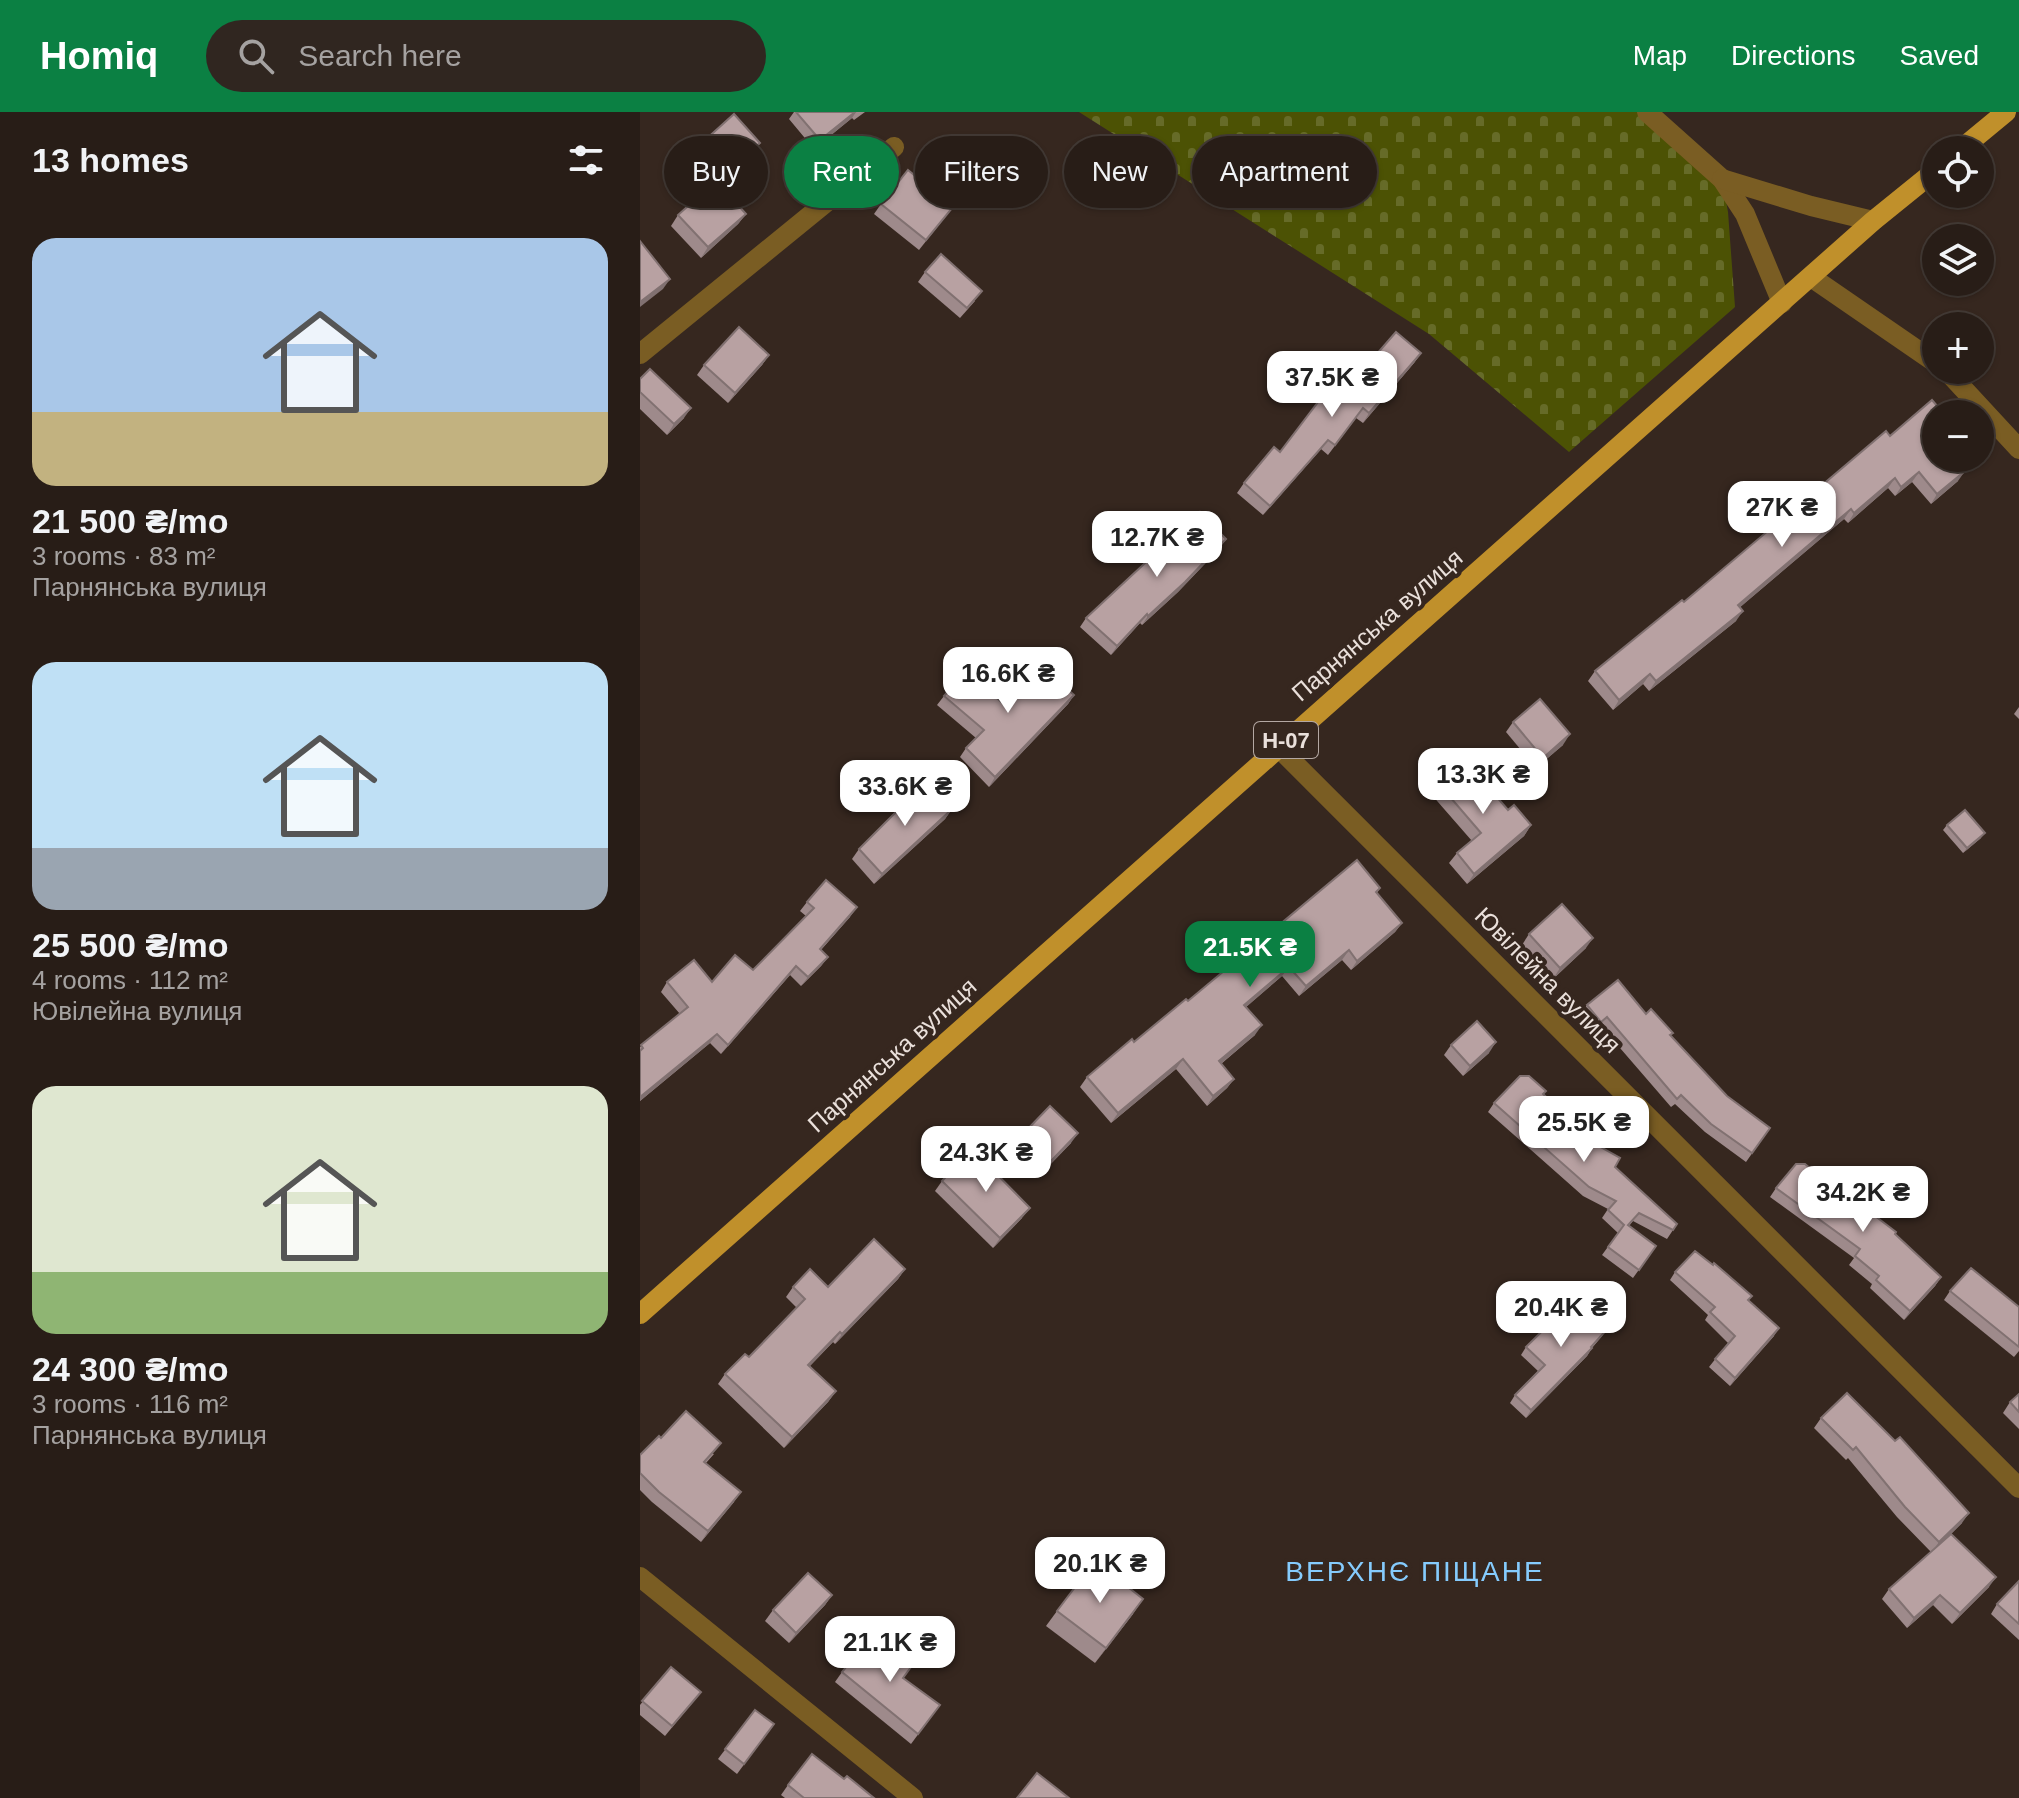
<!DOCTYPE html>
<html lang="en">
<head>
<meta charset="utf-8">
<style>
  body { margin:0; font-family:Arial,sans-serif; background:#302620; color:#f1f3f6; height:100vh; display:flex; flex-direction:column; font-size:30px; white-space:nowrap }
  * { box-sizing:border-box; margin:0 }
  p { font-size:26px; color:#a5a2a1 }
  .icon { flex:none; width:44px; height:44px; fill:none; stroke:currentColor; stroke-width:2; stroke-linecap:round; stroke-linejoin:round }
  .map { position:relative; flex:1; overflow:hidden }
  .drawer { display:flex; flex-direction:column; background:#281d17; width:640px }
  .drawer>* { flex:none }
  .top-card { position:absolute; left:24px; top:24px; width:760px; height:72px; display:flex; gap:16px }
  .buttons { position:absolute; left:1282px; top:24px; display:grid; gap:16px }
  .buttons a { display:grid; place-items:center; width:72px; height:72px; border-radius:50%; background:#281d17; box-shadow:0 2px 6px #0004,0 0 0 2px #443b36; font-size:40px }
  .price { position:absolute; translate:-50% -68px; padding:0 18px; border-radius:16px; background:#fff; color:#222; font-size:26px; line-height:52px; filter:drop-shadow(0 2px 4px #0008) }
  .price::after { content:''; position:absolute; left:50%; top:48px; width:24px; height:18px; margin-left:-12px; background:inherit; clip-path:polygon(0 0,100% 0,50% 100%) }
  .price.on { background:#0b8043; color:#fff }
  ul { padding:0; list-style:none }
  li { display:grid; align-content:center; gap:16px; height:424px; padding:0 32px }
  li span { display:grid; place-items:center; height:248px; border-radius:24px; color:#555 }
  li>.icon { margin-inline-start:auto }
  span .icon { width:144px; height:144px; fill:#fffc; stroke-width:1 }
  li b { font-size:34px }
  h2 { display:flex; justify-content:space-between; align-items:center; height:96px; padding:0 32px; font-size:34px }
  .pill { padding:0 28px; border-radius:36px; background:#281d17; box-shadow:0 2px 6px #0004,0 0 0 2px #443b36; font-size:28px; line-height:72px }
  .pill.on { background:#0b8043; color:#fff }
  header { display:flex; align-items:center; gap:48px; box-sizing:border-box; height:112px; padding:0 40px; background:#0b8043; color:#fff }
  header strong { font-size:38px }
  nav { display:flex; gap:44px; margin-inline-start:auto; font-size:28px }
  .search { width:560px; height:72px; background:#302620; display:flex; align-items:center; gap:20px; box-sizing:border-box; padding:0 28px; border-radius:44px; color:#a5a2a1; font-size:30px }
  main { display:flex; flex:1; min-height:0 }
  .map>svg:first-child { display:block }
  .cemetery { fill:url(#cemetery-stones) }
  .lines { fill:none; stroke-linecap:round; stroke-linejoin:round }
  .street { stroke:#7a5d23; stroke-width:20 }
  .primary { stroke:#c0902b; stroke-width:20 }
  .wall { fill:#9e8a8b }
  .shaded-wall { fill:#817171 }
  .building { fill:#b8a1a2; stroke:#817171; stroke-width:2 }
  .labels { text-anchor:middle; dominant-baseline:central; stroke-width:8; stroke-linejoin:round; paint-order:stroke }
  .shield { fill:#36271f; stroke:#b4a8a3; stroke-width:2 }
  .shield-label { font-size:22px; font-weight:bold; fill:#eae0db }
  .street-label { font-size:24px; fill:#eae0db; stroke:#36271f }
  .quarter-label { font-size:28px; letter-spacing:2px; fill:#85cbfd; stroke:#36271f }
</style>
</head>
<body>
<header>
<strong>Homiq</strong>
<div class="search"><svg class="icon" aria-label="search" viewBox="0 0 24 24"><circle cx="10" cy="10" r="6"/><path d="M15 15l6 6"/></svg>Search here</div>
<nav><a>Map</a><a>Directions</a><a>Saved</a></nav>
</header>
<main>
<section class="drawer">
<h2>13 homes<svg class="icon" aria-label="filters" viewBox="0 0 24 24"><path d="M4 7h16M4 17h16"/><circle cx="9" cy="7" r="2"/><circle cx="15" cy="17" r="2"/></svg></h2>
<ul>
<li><span style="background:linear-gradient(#a9c7e8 70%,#c2b280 0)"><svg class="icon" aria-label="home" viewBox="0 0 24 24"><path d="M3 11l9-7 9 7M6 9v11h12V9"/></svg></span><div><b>21 500 ₴/mo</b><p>3 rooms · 83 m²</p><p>Парнянська вулиця</p></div></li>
<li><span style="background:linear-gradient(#bfe0f5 75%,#9aa5b1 0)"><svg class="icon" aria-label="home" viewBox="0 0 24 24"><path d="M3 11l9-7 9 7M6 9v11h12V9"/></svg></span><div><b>25 500 ₴/mo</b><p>4 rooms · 112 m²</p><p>Ювілейна вулиця</p></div></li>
<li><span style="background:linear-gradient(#dfe7d0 75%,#8fb573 0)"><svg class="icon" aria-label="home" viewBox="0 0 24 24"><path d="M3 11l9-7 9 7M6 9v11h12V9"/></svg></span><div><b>24 300 ₴/mo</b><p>3 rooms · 116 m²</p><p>Парнянська вулиця</p></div></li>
</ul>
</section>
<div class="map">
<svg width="1379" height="1686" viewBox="0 0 1379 1686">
  <defs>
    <pattern id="cemetery-stones" width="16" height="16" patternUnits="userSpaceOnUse" patternTransform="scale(2)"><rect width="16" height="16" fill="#4c5204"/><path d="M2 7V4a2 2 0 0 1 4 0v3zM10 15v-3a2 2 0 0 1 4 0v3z" fill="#666b28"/></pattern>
  </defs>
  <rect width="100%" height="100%" fill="#36271f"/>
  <polygon class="cemetery" points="439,0 1007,0 1082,67 1088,100 1095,195 929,340 789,222"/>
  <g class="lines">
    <g class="street">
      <polyline points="1007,0 1082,67 1105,102 1142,191"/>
      <polyline points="1082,67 1171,94 1233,109"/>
      <polyline points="1171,165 1296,251"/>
      <polyline points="0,242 254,35"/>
      <polyline points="1306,258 1379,337"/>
      <polyline points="638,635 1379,1376"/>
      <polyline points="0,1465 273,1686"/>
    </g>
    <g class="primary">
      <polyline points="1320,38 1366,0"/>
      <polyline points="0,1202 1233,109 1296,58"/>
    </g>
  </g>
  <g class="wall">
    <polygon points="154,0 225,0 214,8 212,6 174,37 149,7"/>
    <polygon points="64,29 113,41 83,68 57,39"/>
    <polygon points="241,92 313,95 279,138 234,102"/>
    <polygon points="106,102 98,112 61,146 31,114 38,103"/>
    <polygon points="285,160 335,189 320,206 278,170"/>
    <polygon points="781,241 774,251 723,311 716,306 688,343 681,337 623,403 597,381 604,371 640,340 696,289"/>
    <polygon points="129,243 122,253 88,291 57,263 64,253"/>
    <polygon points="0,267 44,306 27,323 0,297"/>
    <polygon points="1250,324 1296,346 1318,369 1291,392 1272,370 1255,384 1248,376 1208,411 1204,407 1100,495 1096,509 1009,579 1003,572 973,598 948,569 955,559 1044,490"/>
    <polygon points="580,436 538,480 502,513 500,511 471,543 440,515 446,506"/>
    <polygon points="434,583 428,592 349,675 320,645 326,636 336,626 297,593 304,584 365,593"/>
    <polygon points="1379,595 1379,607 1374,602"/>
    <polygon points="873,610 923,633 896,656 866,620"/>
    <polygon points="798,671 868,698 891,713 884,724 827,772 809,751 817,741 832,729 791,682"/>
    <polygon points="312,697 305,707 234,772 212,747 219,737"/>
    <polygon points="1307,713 1341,726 1323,741 1303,718"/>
    <polygon points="740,776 737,781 762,811 755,820 711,858 702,848 659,884 642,864 606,895 615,923 581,952 594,967 587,976 567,994 536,957 471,1011 440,975 447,965 494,930"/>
    <polygon points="167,790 210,805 181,838 188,845 181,854 161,874 150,863 81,942 70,931 0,989 0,935 40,902 21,880 27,870 72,870 113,858 166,804 160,799"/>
    <polygon points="889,822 946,836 913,867 882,833"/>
    <polygon points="947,893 1006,902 1031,924 1087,984 1130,1016 1106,1050 1065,1020 1035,992 1031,995 961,914 955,919 941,902"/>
    <polygon points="811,933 849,941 823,964 804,943"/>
    <polygon points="903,983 941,1025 1037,1112 1027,1127 993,1109 989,1114 1016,1134 993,1166 962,1143 978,1121 962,1106 968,1097 943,1084 848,1000 854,991"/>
    <polygon points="382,1023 431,1031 403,1060 375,1034"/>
    <polygon points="302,1069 382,1106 353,1136 295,1079"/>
    <polygon points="1136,1076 1194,1076 1226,1097 1301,1165 1295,1174 1264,1208 1230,1176 1232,1172 1209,1153 1214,1146 1130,1085"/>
    <polygon points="265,1157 258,1167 195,1232 193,1230 170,1254 196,1279 188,1290 144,1336 78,1272 85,1262 109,1245 157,1196 146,1185 153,1175 188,1175"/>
    <polygon points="1035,1160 1109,1189 1134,1224 1090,1274 1069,1255 1088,1231 1065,1208 1068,1203 1030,1168"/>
    <polygon points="1310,1179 1379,1195 1379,1239 1374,1245 1304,1188"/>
    <polygon points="963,1223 952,1236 947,1244 886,1306 870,1291 875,1283 898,1259 881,1243 886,1235"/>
    <polygon points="1379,1282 1379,1317 1363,1301 1370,1290"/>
    <polygon points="1181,1306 1322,1411 1308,1425 1349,1475 1312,1512 1293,1493 1267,1516 1242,1487 1249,1477 1291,1440 1257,1405 1208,1346 1206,1348 1174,1316"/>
    <polygon points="21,1326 74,1342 66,1351 94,1390 61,1430 12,1390 0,1378 0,1343"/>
    <polygon points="1379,1469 1379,1528 1351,1502 1357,1492"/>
    <polygon points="192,1483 185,1493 149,1531 125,1509 133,1498"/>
    <polygon points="417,1499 493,1502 455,1551 406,1514"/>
    <polygon points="31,1555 61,1580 25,1624 0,1603 0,1593"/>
    <polygon points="202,1560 263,1566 300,1593 271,1632 195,1570"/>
    <polygon points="115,1598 134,1612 97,1662 78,1647"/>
    <polygon points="204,1667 234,1686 145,1686 141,1683 148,1673"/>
  </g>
  <g class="shaded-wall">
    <polygon points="215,0 216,0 212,6 174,37 180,28"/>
    <polygon points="120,31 113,41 83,68 90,58"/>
    <polygon points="106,102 98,112 61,146 68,135"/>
    <polygon points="30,167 23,177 0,195 0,190"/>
    <polygon points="781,241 774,251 723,311 729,301"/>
    <polygon points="129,243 122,253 88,291 95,281"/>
    <polygon points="51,296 44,306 27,323 34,312"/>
    <polygon points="688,328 681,337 623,403 630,394"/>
    <polygon points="1325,359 1318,369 1291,392 1297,382"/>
    <polygon points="1279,360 1272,370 1255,384 1261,375"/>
    <polygon points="1255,366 1248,376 1208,411 1214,401"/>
    <polygon points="1211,397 1204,407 1091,503 1098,493"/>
    <polygon points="586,427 580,436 538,480 502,513 508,504"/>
    <polygon points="1103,499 1096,509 1009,579 1016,569"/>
    <polygon points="507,502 500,511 471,543 477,534"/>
    <polygon points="1010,562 1003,572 973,598 979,588"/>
    <polygon points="434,583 428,592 349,675 355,665"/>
    <polygon points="930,622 923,633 896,656 903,646"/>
    <polygon points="312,697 305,707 234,772 242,762"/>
    <polygon points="891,713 884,724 827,772 834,762"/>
    <polygon points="1345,721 1341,726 1323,741 1327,736"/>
    <polygon points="217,795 210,805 173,846 180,837"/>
    <polygon points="762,811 755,820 711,858 717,849"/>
    <polygon points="953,826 946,836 913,867 920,856"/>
    <polygon points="709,838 702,848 659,884 666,874"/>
    <polygon points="188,845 181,854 161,874 168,865"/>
    <polygon points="156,854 150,863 81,942 88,933"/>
    <polygon points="649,855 642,864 598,902 604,893"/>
    <polygon points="622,913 615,923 572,959 579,949"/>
    <polygon points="77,922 70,931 0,989 0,985"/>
    <polygon points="856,930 849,941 823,964 830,954"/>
    <polygon points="543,947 536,957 471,1011 478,1001"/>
    <polygon points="594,967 587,976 567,994 573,984"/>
    <polygon points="438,1021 431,1031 403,1060 410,1050"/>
    <polygon points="390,1096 382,1106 353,1136 360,1126"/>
    <polygon points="265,1157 258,1167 195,1232 202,1222"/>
    <polygon points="1301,1165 1295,1174 1264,1208 1270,1199"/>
    <polygon points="1139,1216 1134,1224 1090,1274 1095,1266"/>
    <polygon points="200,1220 193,1230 161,1263 168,1253"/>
    <polygon points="952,1236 947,1244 886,1306 891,1298"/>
    <polygon points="196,1279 188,1290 144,1336 152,1325"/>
    <polygon points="101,1380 94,1390 61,1430 68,1419"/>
    <polygon points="1329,1401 1322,1411 1292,1440 1299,1430"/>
    <polygon points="1356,1465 1349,1475 1312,1512 1320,1501"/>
    <polygon points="192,1483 185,1493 149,1531 156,1521"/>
    <polygon points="1300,1483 1293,1493 1267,1516 1274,1506"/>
    <polygon points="503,1487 493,1502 455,1551 466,1536"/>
  </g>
  <g class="building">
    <polygon points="156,0 215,0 180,28"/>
    <polygon points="94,2 120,31 90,58 64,29"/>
    <polygon points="268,58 313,95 286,128 241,92"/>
    <polygon points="76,69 106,102 68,135 38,103"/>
    <polygon points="0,129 30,167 0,190"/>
    <polygon points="301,142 342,179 327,196 285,160"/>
    <polygon points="99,215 129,243 95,281 64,253"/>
    <polygon points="756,220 781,241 729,301 723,296 695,333 688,328 630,394 604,371 634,335 640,340 685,281 696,289"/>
    <polygon points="10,257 51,296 34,312 0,280 0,267"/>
    <polygon points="1292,288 1304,302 1296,302 1296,346 1314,346 1325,359 1297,382 1279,360 1261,375 1255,366 1214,401 1211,397 1098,493 1103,499 1016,569 1010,562 979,588 955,559 1042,488 1044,490 1246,319 1250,324"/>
    <polygon points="560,400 586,427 545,470 508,504 507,502 477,534 446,506"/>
    <polygon points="401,553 434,583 355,665 326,636 344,618 304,584 326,559 365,593"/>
    <polygon points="900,587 930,622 903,646 873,610"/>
    <polygon points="825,648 868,698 874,693 891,713 834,762 817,741 841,721 798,671"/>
    <polygon points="285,671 312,697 242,762 219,737"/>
    <polygon points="1325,698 1345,721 1327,736 1307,713"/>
    <polygon points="717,748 740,776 736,780 762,811 717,849 709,838 666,874 649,855 604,893 622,913 579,949 594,967 573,984 543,947 478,1001 447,965 492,927 494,930 546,887 548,889"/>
    <polygon points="186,768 217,795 180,837 188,845 168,865 156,854 88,933 77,922 0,985 0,939 3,936 1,933 48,895 27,870 54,848 72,870 95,843 113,858 174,796 167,790"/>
    <polygon points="922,792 953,826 920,856 889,822"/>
    <polygon points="978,868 1006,902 1011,897 1033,921 1030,923 1087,984 1130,1016 1112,1041 1071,1012 1041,983 1037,987 967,905 961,910 947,893"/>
    <polygon points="837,909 856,930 830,954 811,933"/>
    <polygon points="880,964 889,964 906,979 903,982 945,1020 941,1024 980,1046 975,1055 1037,1112 1033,1118 999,1101 988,1113 1016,1134 999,1158 968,1135 984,1113 968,1098 976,1089 949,1075 854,991"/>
    <polygon points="410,994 438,1021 410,1050 382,1023"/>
    <polygon points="332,1037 390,1096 360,1126 302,1069"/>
    <polygon points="1156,1052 1165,1052 1194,1076 1200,1069 1230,1091 1226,1097 1256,1120 1255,1122 1301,1165 1270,1199 1236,1168 1239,1164 1215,1144 1220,1137 1136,1076"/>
    <polygon points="234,1127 265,1157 202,1222 200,1220 168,1253 196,1279 152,1325 85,1262 105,1242 109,1245 165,1187 153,1175 170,1157 188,1175"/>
    <polygon points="1055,1139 1073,1153 1074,1151 1112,1184 1108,1188 1139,1216 1095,1266 1075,1247 1095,1224 1070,1200 1075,1195 1035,1160"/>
    <polygon points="1331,1156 1379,1195 1379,1235 1310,1179"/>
    <polygon points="937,1185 969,1215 951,1235 952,1236 891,1298 875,1283 905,1253 886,1235"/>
    <polygon points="1207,1281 1255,1329 1260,1325 1329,1401 1299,1430 1265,1395 1216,1335 1213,1338 1181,1306"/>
    <polygon points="1379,1282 1379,1300 1370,1290"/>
    <polygon points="46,1299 81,1331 64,1350 101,1380 68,1419 19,1380 0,1361 0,1343 19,1324 21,1326"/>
    <polygon points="1311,1422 1356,1465 1320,1501 1300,1483 1274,1506 1249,1477"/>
    <polygon points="455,1449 503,1487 466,1536 417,1499"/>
    <polygon points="168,1461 192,1483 156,1521 133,1498"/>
    <polygon points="1379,1469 1379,1512 1357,1492"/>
    <polygon points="232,1523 271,1555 263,1566 300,1593 278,1622 202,1560"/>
    <polygon points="31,1555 61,1580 32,1614 2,1589"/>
    <polygon points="115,1598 134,1612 104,1652 85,1637"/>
    <polygon points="172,1642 204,1667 207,1664 234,1686 164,1686 148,1673"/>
    <polygon points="397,1661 429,1686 377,1686"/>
  </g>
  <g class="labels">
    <rect class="shield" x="614" y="610" width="64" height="36" rx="6"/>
    <g class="shield-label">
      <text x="646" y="628">Н-07</text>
    </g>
    <g class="street-label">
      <text transform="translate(737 513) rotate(-41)">Парнянська вулиця</text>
      <text transform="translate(908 868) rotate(45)">Ювілейна вулиця</text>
      <text transform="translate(252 943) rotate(-42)">Парнянська вулиця</text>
    </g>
    <g class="quarter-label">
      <text x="775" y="1459">ВЕРХНЄ ПІЩАНЕ</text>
    </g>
  </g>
</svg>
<div class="buttons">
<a><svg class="icon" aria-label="locate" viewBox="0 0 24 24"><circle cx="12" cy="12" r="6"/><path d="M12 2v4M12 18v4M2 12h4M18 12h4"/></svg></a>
<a><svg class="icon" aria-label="layers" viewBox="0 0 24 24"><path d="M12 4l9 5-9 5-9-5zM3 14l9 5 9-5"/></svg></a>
<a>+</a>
<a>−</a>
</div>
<b class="price" style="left:692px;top:307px">37.5K ₴</b>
<b class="price" style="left:1142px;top:437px">27K ₴</b>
<b class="price" style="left:517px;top:467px">12.7K ₴</b>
<b class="price" style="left:368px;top:603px">16.6K ₴</b>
<b class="price" style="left:843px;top:704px">13.3K ₴</b>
<b class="price" style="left:265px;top:716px">33.6K ₴</b>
<b class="price on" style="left:610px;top:877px">21.5K ₴</b>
<b class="price" style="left:944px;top:1052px">25.5K ₴</b>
<b class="price" style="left:346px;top:1082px">24.3K ₴</b>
<b class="price" style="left:1223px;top:1122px">34.2K ₴</b>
<b class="price" style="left:921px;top:1237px">20.4K ₴</b>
<b class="price" style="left:460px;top:1493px">20.1K ₴</b>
<b class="price" style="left:250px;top:1572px">21.1K ₴</b>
<div class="top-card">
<a class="pill">Buy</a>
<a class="pill on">Rent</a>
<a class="pill">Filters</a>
<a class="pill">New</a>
<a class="pill">Apartment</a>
</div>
</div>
</main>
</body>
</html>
